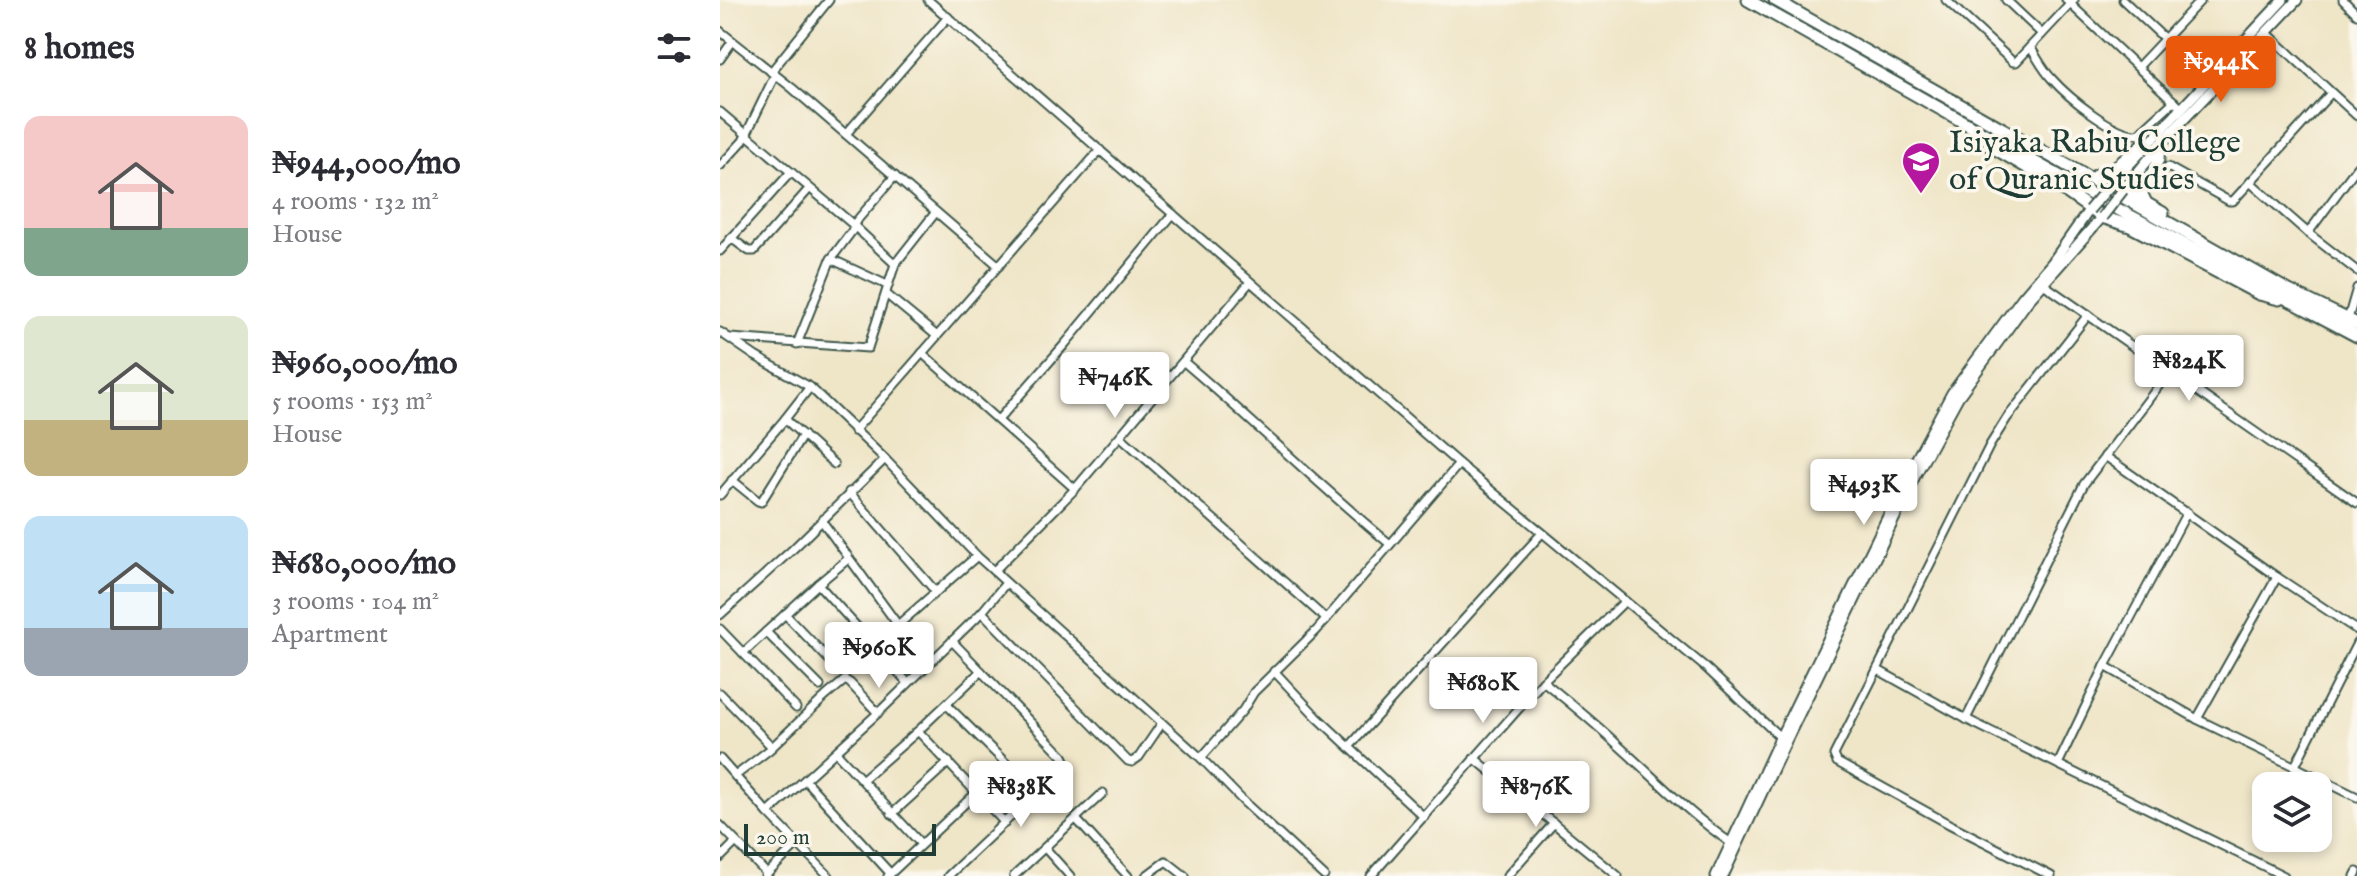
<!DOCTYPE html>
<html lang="en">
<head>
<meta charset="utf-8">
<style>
  body { margin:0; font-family:"IM FELL English",serif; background:#f7f7f7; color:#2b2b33; height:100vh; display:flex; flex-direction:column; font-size:30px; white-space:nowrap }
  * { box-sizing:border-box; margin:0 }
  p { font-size:26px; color:#7c7c81 }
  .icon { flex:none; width:44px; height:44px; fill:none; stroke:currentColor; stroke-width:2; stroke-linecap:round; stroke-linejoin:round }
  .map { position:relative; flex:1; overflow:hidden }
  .drawer { display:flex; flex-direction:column; background:#fff; width:720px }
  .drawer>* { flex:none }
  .fabs { position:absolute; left:1532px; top:772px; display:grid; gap:16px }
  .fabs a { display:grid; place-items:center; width:80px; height:80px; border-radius:16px; background:#fff; box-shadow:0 4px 12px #0003; font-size:40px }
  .scale { position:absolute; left:24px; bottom:20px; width:192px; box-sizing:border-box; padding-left:8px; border:4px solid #1f3d34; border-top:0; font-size:22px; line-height:28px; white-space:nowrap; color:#1f3d34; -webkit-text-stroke:6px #fbf7ec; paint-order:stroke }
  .price { position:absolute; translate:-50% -68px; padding:0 18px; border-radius:8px; background:#fff; color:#222; font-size:26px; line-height:52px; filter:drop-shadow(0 2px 4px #0008) }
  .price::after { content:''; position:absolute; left:50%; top:48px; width:24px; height:18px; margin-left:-12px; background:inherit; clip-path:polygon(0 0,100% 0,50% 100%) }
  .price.current { background:#ea580c; color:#fff }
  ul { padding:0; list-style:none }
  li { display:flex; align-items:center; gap:24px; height:200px; padding:0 24px }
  li span { display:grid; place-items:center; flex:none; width:224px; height:160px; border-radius:16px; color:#555 }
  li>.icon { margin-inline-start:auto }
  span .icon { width:96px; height:96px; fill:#fffc; stroke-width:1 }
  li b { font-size:34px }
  h2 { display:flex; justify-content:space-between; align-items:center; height:96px; padding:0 24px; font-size:34px }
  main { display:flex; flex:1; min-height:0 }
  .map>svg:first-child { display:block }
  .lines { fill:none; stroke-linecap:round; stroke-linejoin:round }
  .minor-casing { stroke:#3e564a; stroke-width:11 }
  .secondary-casing { stroke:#3e564a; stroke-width:13 }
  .primary-casing { stroke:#3e564a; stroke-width:15 }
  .minor { stroke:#fff; stroke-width:7 }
  .secondary { stroke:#fff; stroke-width:9 }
  .primary { stroke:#fff; stroke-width:11 }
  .secondary-bridge-casing { stroke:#3e564a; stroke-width:13; stroke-linecap:butt }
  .secondary-bridge { stroke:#fff; stroke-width:9 }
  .labels { text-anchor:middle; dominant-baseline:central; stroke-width:7; stroke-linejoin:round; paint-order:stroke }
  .poi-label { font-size:32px; fill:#1f3d34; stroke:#fbf7ec; text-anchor:start }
</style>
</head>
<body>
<main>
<section class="drawer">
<h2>8 homes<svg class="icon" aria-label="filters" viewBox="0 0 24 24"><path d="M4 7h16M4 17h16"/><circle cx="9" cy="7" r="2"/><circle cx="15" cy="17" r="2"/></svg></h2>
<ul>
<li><span style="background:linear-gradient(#f6c9c9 70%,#7fa58c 0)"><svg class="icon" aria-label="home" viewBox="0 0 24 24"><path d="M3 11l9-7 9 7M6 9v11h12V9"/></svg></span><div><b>₦944,000/mo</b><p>4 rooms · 132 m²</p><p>House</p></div></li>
<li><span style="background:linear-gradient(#dfe7d0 65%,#c2b280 0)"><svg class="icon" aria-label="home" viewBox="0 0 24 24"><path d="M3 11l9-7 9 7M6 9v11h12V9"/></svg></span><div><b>₦960,000/mo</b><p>5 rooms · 153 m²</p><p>House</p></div></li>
<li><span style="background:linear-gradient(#bfe0f5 70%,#9aa5b1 0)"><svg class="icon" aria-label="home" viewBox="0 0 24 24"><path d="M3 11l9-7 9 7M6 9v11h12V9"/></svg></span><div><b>₦680,000/mo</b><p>3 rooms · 104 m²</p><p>Apartment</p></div></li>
</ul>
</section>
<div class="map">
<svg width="1637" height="876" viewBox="0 0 1637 876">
  <rect width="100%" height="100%" fill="#fbf7ec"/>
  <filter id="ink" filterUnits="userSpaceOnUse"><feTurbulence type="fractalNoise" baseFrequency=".0125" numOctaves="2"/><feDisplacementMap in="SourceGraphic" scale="16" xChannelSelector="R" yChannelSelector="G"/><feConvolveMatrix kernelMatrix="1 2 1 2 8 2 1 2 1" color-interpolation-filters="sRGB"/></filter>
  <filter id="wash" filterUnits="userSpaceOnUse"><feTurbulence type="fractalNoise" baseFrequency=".006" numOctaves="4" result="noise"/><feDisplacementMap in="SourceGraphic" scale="32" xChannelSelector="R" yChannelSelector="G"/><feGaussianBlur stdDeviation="1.8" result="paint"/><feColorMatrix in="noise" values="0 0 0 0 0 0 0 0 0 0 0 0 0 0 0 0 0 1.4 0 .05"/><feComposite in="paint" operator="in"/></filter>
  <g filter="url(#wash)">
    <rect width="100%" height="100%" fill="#efe5c7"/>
  </g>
  <g filter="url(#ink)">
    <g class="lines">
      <defs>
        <g id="minor">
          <polyline points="208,0 739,464 985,667 1062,739"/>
          <polyline points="1226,0 1293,62 1296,62 1354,0"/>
          <polyline points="1286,0 1322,34"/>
          <polyline points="1346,0 1461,108"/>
          <polyline points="1403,0 1445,39"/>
          <polyline points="1623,0 1637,14"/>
          <polyline points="0,31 72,88 279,266"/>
          <polyline points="1546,32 1637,116"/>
          <path d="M1310,47C1317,57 1323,70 1332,79C1347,96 1395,136 1418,134L1454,101"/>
          <polyline points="0,59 12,42"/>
          <polyline points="1418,67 1481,0"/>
          <polyline points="51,72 109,0"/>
          <polyline points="0,112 130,222 175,264"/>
          <polyline points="126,134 228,17"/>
          <polyline points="0,166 23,141 55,75"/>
          <polyline points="1530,182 1588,233 1637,271"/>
          <polyline points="1421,190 1432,186 1441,172 1448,167 1509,201 1513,201 1611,93"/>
          <polyline points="133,225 175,176"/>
          <polyline points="1588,233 1637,167"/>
          <polyline points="11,238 29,251 34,251 89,189"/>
          <polyline points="0,251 71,172"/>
          <polyline points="111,259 167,285"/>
          <polyline points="1319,281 1637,503"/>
          <polyline points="166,294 217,336"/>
          <polyline points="1628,319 1637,288"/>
          <polyline points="0,332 35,356 90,387 165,459 257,556 481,758 525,803 604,876"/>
          <polyline points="10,338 148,348 175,264 216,212"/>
          <polyline points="77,344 111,259 135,227"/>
          <polyline points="202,353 355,489"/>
          <path d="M464,362C534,421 599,486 670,544"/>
          <polyline points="65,419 114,464"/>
          <polyline points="278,420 345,344 453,214"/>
          <polyline points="134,431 380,150"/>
          <polyline points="401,437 606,619"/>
          <polyline points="1385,456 1557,577 1637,630"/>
          <polyline points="12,480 38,501 41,502 83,435"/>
          <polyline points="129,492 216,592"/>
          <polyline points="0,495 65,419 90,387"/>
          <polyline points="102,521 178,625"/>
          <polyline points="274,571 355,489 530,282"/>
          <polyline points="98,584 188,683"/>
          <polyline points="262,612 408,761 412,762 419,757 442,723"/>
          <polyline points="65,614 117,668"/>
          <polyline points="0,615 73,549 165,459"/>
          <polyline points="0,629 76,708"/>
          <polyline points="46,632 100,686"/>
          <polyline points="156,648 178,625 257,556"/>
          <polyline points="23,653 98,584 128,559"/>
          <polyline points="1385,666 1477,719 1637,797"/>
          <polyline points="1158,670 1246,719 1564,876"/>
          <polyline points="554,671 597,717 704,817"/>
          <path d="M823,681C849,702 875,723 899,746C936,779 970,815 1011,843"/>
          <polyline points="0,693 52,747"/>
          <polyline points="227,705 316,793"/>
          <polyline points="1246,719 1364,484 1450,371"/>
          <polyline points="1477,719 1557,577"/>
          <polyline points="198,731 285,823"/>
          <polyline points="629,747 822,533"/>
          <polyline points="116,752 201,844"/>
          <polyline points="481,758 523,710 534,692 597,630 739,464"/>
          <polyline points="754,758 898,876"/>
          <polyline points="0,759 48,813 109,876"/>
          <polyline points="1338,764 1385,666 1467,512"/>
          <polyline points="1575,766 1637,643"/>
          <polyline points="15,776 49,750 106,696 125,680 130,683 158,713"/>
          <polyline points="85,780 170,873"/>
          <polyline points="142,780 198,731 261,671"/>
          <polyline points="48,813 158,713 262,612 286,583"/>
          <polyline points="172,814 229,762"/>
          <polyline points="356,819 408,876"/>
          <polyline points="0,825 47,874"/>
          <polyline points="325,848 350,876"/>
          <polyline points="0,858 16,842"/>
          <polyline points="45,876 78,844"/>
          <polyline points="168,876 256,793"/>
          <polyline points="228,876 343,767 346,762 343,756 232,641"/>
          <polyline points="294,876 383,793"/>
          <polyline points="426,876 446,861 465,876"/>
          <polyline points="651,876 823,681 905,601"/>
          <polyline points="787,876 834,823"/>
          <polyline points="1331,876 1229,824 1117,762 1114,755 1270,445 1287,418 1368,315"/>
          <polyline points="1635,876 1637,872"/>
        </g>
        <g id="secondary">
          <polyline points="1375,175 1393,168 1421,145"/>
          <polyline points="1392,183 1563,0"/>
          <polyline points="1403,190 1449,135 1577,0"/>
          <polyline points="1427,203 1421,190 1439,160 1440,145"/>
          <polyline points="996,876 1060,738 1190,471 1232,393 1302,298 1332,263 1369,210"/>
          <polyline points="1003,876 1066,741 1196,474 1238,397 1307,302 1382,217"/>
        </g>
        <g id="primary">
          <polyline points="1028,0 1392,206 1637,336"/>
          <polyline points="1055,0 1569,291 1637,324"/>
          <polyline points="1269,145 1332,182 1382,217 1410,226 1539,294 1559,299"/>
          <polyline points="1396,186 1443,213"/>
        </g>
      </defs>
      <use href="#minor" class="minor-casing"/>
      <use href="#secondary" class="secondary-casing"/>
      <use href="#primary" class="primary-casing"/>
      <use href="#minor" class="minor"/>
      <use href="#secondary" class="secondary"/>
      <use href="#primary" class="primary"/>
      <defs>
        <g id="secondary-bridge">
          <polyline points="1369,210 1392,183"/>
          <polyline points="1382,217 1403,190"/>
        </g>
      </defs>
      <use href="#secondary-bridge" class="secondary-bridge-casing"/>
      <use href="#secondary-bridge" class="secondary-bridge"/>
    </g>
  </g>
  <defs>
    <symbol id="university-pin" viewBox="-11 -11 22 30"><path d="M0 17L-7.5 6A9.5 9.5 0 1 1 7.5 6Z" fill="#b5179e" stroke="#fbf7ec"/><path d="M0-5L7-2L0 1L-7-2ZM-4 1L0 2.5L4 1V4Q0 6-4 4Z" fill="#fff"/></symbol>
  </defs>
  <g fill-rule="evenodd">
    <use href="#university-pin" x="1179" y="139" width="44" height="60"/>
  </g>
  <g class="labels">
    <g class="poi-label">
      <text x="1229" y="143">Isiyaka Rabiu College<tspan x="1229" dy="37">of Quranic Studies</tspan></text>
    </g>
  </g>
</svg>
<div class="fabs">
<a><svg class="icon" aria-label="layers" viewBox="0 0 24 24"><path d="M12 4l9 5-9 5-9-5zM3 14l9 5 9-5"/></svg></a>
</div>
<div class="scale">200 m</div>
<b class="price current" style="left:1501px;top:104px">₦944K</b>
<b class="price" style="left:1469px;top:403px">₦824K</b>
<b class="price" style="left:395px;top:420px">₦746K</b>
<b class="price" style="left:1144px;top:527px">₦493K</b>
<b class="price" style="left:159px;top:690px">₦960K</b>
<b class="price" style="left:763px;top:725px">₦680K</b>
<b class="price" style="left:301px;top:829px">₦838K</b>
<b class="price" style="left:816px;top:829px">₦876K</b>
</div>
</main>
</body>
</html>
